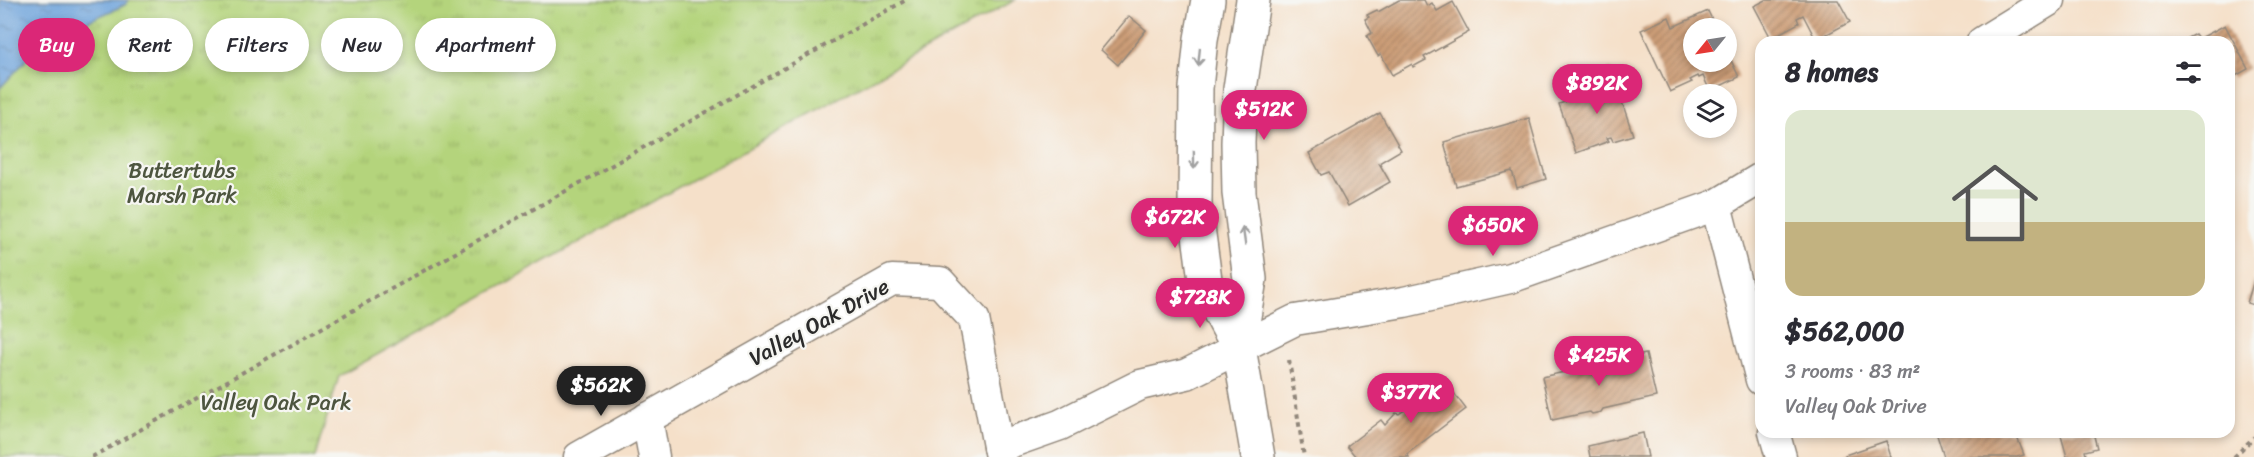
<!DOCTYPE html>
<html lang="en">
<head>
<meta charset="utf-8">
<style>
  body { margin:0; font-family:Sriracha,sans-serif; background:#f7f7f7; color:#2b2b33; height:100vh; display:flex; flex-direction:column; font-size:22px; white-space:nowrap }
  * { box-sizing:border-box; margin:0 }
  p { font-size:20px; color:#7c7c81 }
  .icon { flex:none; width:33px; height:33px; fill:none; stroke:currentColor; stroke-width:2; stroke-linecap:round; stroke-linejoin:round }
  .map { position:relative; flex:1; overflow:hidden }
  .drawer { position:absolute; left:1755px; top:36px; width:480px; height:402px; display:flex; flex-direction:column; background:#fff; border-radius:18px; box-shadow:0 3px 9px #0003 }
  .drawer>* { flex:none }
  .top-card { position:absolute; left:18px; top:18px; width:570px; height:54px; display:flex; gap:12px }
  .needle { width:39px; rotate:240deg }
  .tools { position:absolute; left:1683px; top:18px; display:grid; gap:12px }
  .tools a { display:grid; place-items:center; width:54px; height:54px; border-radius:50%; background:#fff; box-shadow:0 3px 9px #0003; font-size:30px }
  .price { position:absolute; translate:-50% -51px; padding:0 14px; border-radius:21px; background:#db2777; color:#fff; font-size:20px; line-height:39px; filter:drop-shadow(0 2px 3px #0008) }
  .price::after { content:''; position:absolute; left:50%; top:36px; width:18px; height:14px; margin-left:-9px; background:inherit; clip-path:polygon(0 0,100% 0,50% 100%) }
  .price.selected { background:#222; color:#fff }
  ul { padding:0; list-style:none }
  li { display:grid; align-content:center; gap:12px; height:318px; padding:0 30px }
  li span { display:grid; place-items:center; height:186px; border-radius:18px; color:#555 }
  li>.icon { margin-inline-start:auto }
  span .icon { width:108px; height:108px; fill:#fffc; stroke-width:1 }
  li b { font-size:26px }
  h2 { display:flex; justify-content:space-between; align-items:center; height:72px; padding:0 30px; font-size:26px }
  .pill { padding:0 21px; border-radius:27px; background:#fff; box-shadow:0 3px 9px #0003; font-size:21px; line-height:54px }
  .pill.selected { background:#db2777; color:#fff }
  .map>svg:first-child { display:block }
  .park { fill:url(#park-tufts); stroke:#708053; stroke-width:1.5 }
  .water { fill:url(#water-ripples); stroke:#4e6884; stroke-width:1.5 }
  .building { fill:url(#building-hatch) }
  .lines { fill:none; stroke-linecap:round; stroke-linejoin:round }
  .street-casing { stroke:#90867a; stroke-width:33 }
  .secondary-casing { stroke:#90867a; stroke-width:36 }
  .path { stroke:#90867a; stroke-width:4; stroke-dasharray:4.5 4.5; stroke-linecap:butt }
  .street { stroke:#fff; stroke-width:30 }
  .secondary { stroke:#fff; stroke-width:33 }
  .oneway { stroke:#a0a0a0 }
  .labels { text-anchor:middle; dominant-baseline:central; stroke-width:4.5; stroke-linejoin:round; paint-order:stroke }
  .park-label { font-size:22px; fill:#4d553f; stroke:#f6f6f2 }
  .street-label { font-size:22px; fill:#2b2b2b; stroke:#f6f6f2 }
</style>
</head>
<body>
<div class="map">
<svg width="2254" height="457" viewBox="0 0 2254 457">
  <defs>
    <pattern id="park-tufts" width="24" height="20" patternUnits="userSpaceOnUse" patternTransform="scale(1.5)"><rect width="24" height="20" fill="#b4d47b"/><path d="M3 7l-1-3M5 7V3M7 7l1-3M15 17l-1-3M17 17v-4M19 17l1-3" fill="none" stroke="#9bb66a"/></pattern>
    <pattern id="water-ripples" width="26" height="14" patternUnits="userSpaceOnUse" patternTransform="scale(1.5)"><rect width="26" height="14" fill="#70a4dc"/><path d="M2 4q2-2 4 0t4 0M15 11q2-2 4 0t4 0" fill="none" stroke="#5c86b3"/></pattern>
    <pattern id="building-hatch" width="6" height="6" patternUnits="userSpaceOnUse" patternTransform="scale(1.5)"><rect width="6" height="6" fill="#cc9d77"/><path d="M-1 1l2-2M0 6l6-6M5 7l2-2" fill="none" stroke="#a68062"/></pattern>
  </defs>
  <rect width="100%" height="100%" fill="#f6f6f2"/>
  <filter id="ink" filterUnits="userSpaceOnUse"><feTurbulence type="fractalNoise" baseFrequency=".0167" numOctaves="2"/><feDisplacementMap in="SourceGraphic" scale="12" xChannelSelector="R" yChannelSelector="G"/><feConvolveMatrix kernelMatrix="1 2 1 2 8 2 1 2 1" color-interpolation-filters="sRGB"/></filter>
  <filter id="wash" filterUnits="userSpaceOnUse"><feTurbulence type="fractalNoise" baseFrequency=".008" numOctaves="4" result="noise"/><feDisplacementMap in="SourceGraphic" scale="24" xChannelSelector="R" yChannelSelector="G"/><feGaussianBlur stdDeviation="1.35" result="paint"/><feColorMatrix in="noise" values="0 0 0 0 0 0 0 0 0 0 0 0 0 0 0 0 0 1.4 0 .05"/><feComposite in="paint" operator="in"/></filter>
  <g filter="url(#wash)">
    <rect width="100%" height="100%" fill="#f5e0c9"/>
    <polygon class="park" points="0,0 1015,0 339,376 315,457 0,457"/>
    <polygon class="water" points="0,0 129,0 125,5 45,40 0,88"/>
    <g id="blocks">
      <g class="building">
        <polygon points="1399,0 1424,0 1427,6 1432,3 1437,11 1453,2 1469,32 1424,57 1426,60 1420,63 1413,67 1412,64 1392,75 1381,54 1378,56 1367,36 1372,33 1365,19 1369,17 1367,15 1377,10 1378,12"/>
        <polygon points="1766,0 1838,0 1850,22 1816,40 1803,15 1797,18 1799,23 1771,38 1754,6"/>
        <polygon points="1708,11 1716,28 1694,28 1694,62 1726,62 1726,50 1739,77 1710,91 1703,76 1699,78 1698,76 1690,80 1692,82 1670,92 1641,30 1669,17 1673,27"/>
        <polygon points="1129,16 1146,30 1118,65 1101,50"/>
        <polygon points="2225,25 2248,69 2232,78 2229,73 2229,42 2180,42 2195,34 2199,39"/>
        <polygon points="1611,69 1618,92 1620,91 1623,98 1621,99 1633,135 1613,141 1611,137 1607,138 1609,141 1576,153 1559,104 1565,102 1564,100 1595,91 1590,77"/>
        <polygon points="1380,113 1401,150 1379,163 1390,182 1348,206 1329,172 1321,175 1309,153"/>
        <polygon points="1529,118 1546,179 1517,188 1512,171 1456,186 1444,142"/>
        <polygon points="2254,280 2254,305 2247,303"/>
        <polygon points="1646,354 1656,397 1603,409 1601,412 1592,414 1590,412 1552,420 1542,377 1578,369 1592,363 1595,365"/>
        <polygon points="1440,375 1466,409 1407,454 1409,457 1356,457 1347,446 1381,420 1385,425 1396,413 1399,414 1413,404 1409,399"/>
        <polygon points="1936,432 2015,432 2024,455 2017,457 1944,457"/>
        <polygon points="2060,432 2093,432 2097,448 2085,451 2086,455 2082,456 2067,457"/>
        <polygon points="1643,433 1648,457 1590,457 1588,446"/>
        <polygon points="1886,441 1891,457 1846,457 1845,455"/>
      </g>
    </g>
  </g>
  <g filter="url(#ink)">
    <use href="#blocks" fill-opacity="0" stroke="#90867a" stroke-width="1.5"/>
    <g class="lines">
      <defs>
        <g id="street">
          <polyline points="1982,42 2050,0"/>
          <polyline points="1716,205 1761,380"/>
          <polyline points="647,418 654,457"/>
          <polyline points="1774,432 1781,457"/>
          <polyline points="998,447 1060,425 1140,385 1187,374 1295,320 1404,302 1510,278 1716,205 1761,178"/>
          <polyline points="579,457 892,280 940,282 974,319 1000,457"/>
        </g>
        <g id="secondary">
          <polyline points="1208,0 1201,39 1196,88 1195,205 1206,287 1239,348"/>
          <polyline points="1253,0 1240,89 1238,143 1239,193 1250,279 1239,348 1258,457"/>
        </g>
      </defs>
      <use href="#street" class="street-casing"/>
      <use href="#secondary" class="secondary-casing"/>
      <g class="path">
        <polyline points="1289,360 1304,457"/>
        <polyline points="92,457 906,0"/>
        <polyline points="2234,457 2254,437"/>
      </g>
      <use href="#street" class="street"/>
      <use href="#secondary" class="secondary"/>
    </g>
    <defs><path id="oneway-shaft" d="M-6 0H5M1.5-3L5.5 0L1.5 3" fill="none" stroke-width="1.6" stroke-linecap="round" stroke-linejoin="round" transform="scale(1.5)"/></defs>
    <g class="oneway">
      <use href="#oneway-shaft" transform="translate(1199 57) rotate(96)"/>
      <use href="#oneway-shaft" transform="translate(1194 160) rotate(89)"/>
      <use href="#oneway-shaft" transform="translate(1244 236) rotate(-98)"/>
    </g>
  </g>
  <g class="labels">
    <g class="park-label">
      <text x="182" y="170">Buttertubs<tspan x="182" dy="25">Marsh Park</tspan></text>
      <text x="276" y="402">Valley Oak Park</text>
    </g>
    <g class="street-label">
      <text transform="translate(819 322) rotate(-29)">Valley Oak Drive</text>
    </g>
  </g>
</svg>
<div class="tools">
<a><svg class="needle" viewBox="-14 -14 28 28"><path d="M0-13l5 13h-10z" fill="#e53935"/><path d="M0 13l5-13h-10z" fill="#7c7c81"/></svg></a>
<a><svg class="icon" aria-label="layers" viewBox="0 0 24 24"><path d="M12 4l9 5-9 5-9-5zM3 14l9 5 9-5"/></svg></a>
</div>
<b class="price" style="left:1597px;top:115px">$892K</b>
<b class="price" style="left:1264px;top:141px">$512K</b>
<b class="price" style="left:1175px;top:249px">$672K</b>
<b class="price" style="left:1493px;top:257px">$650K</b>
<b class="price" style="left:1200px;top:329px">$728K</b>
<b class="price" style="left:1599px;top:387px">$425K</b>
<b class="price selected" style="left:601px;top:417px">$562K</b>
<b class="price" style="left:1411px;top:424px">$377K</b>
<div class="top-card">
<a class="pill selected">Buy</a>
<a class="pill">Rent</a>
<a class="pill">Filters</a>
<a class="pill">New</a>
<a class="pill">Apartment</a>
</div>
<section class="drawer">
<h2>8 homes<svg class="icon" aria-label="filters" viewBox="0 0 24 24"><path d="M4 7h16M4 17h16"/><circle cx="9" cy="7" r="2"/><circle cx="15" cy="17" r="2"/></svg></h2>
<ul>
<li><span style="background:linear-gradient(#dfe7d0 60%,#c2b280 0)"><svg class="icon" aria-label="home" viewBox="0 0 24 24"><path d="M3 11l9-7 9 7M6 9v11h12V9"/></svg></span><div><b>$562,000</b><p>3 rooms · 83 m²</p><p>Valley Oak Drive</p></div></li>
</ul>
</section>
</div>
</body>
</html>
